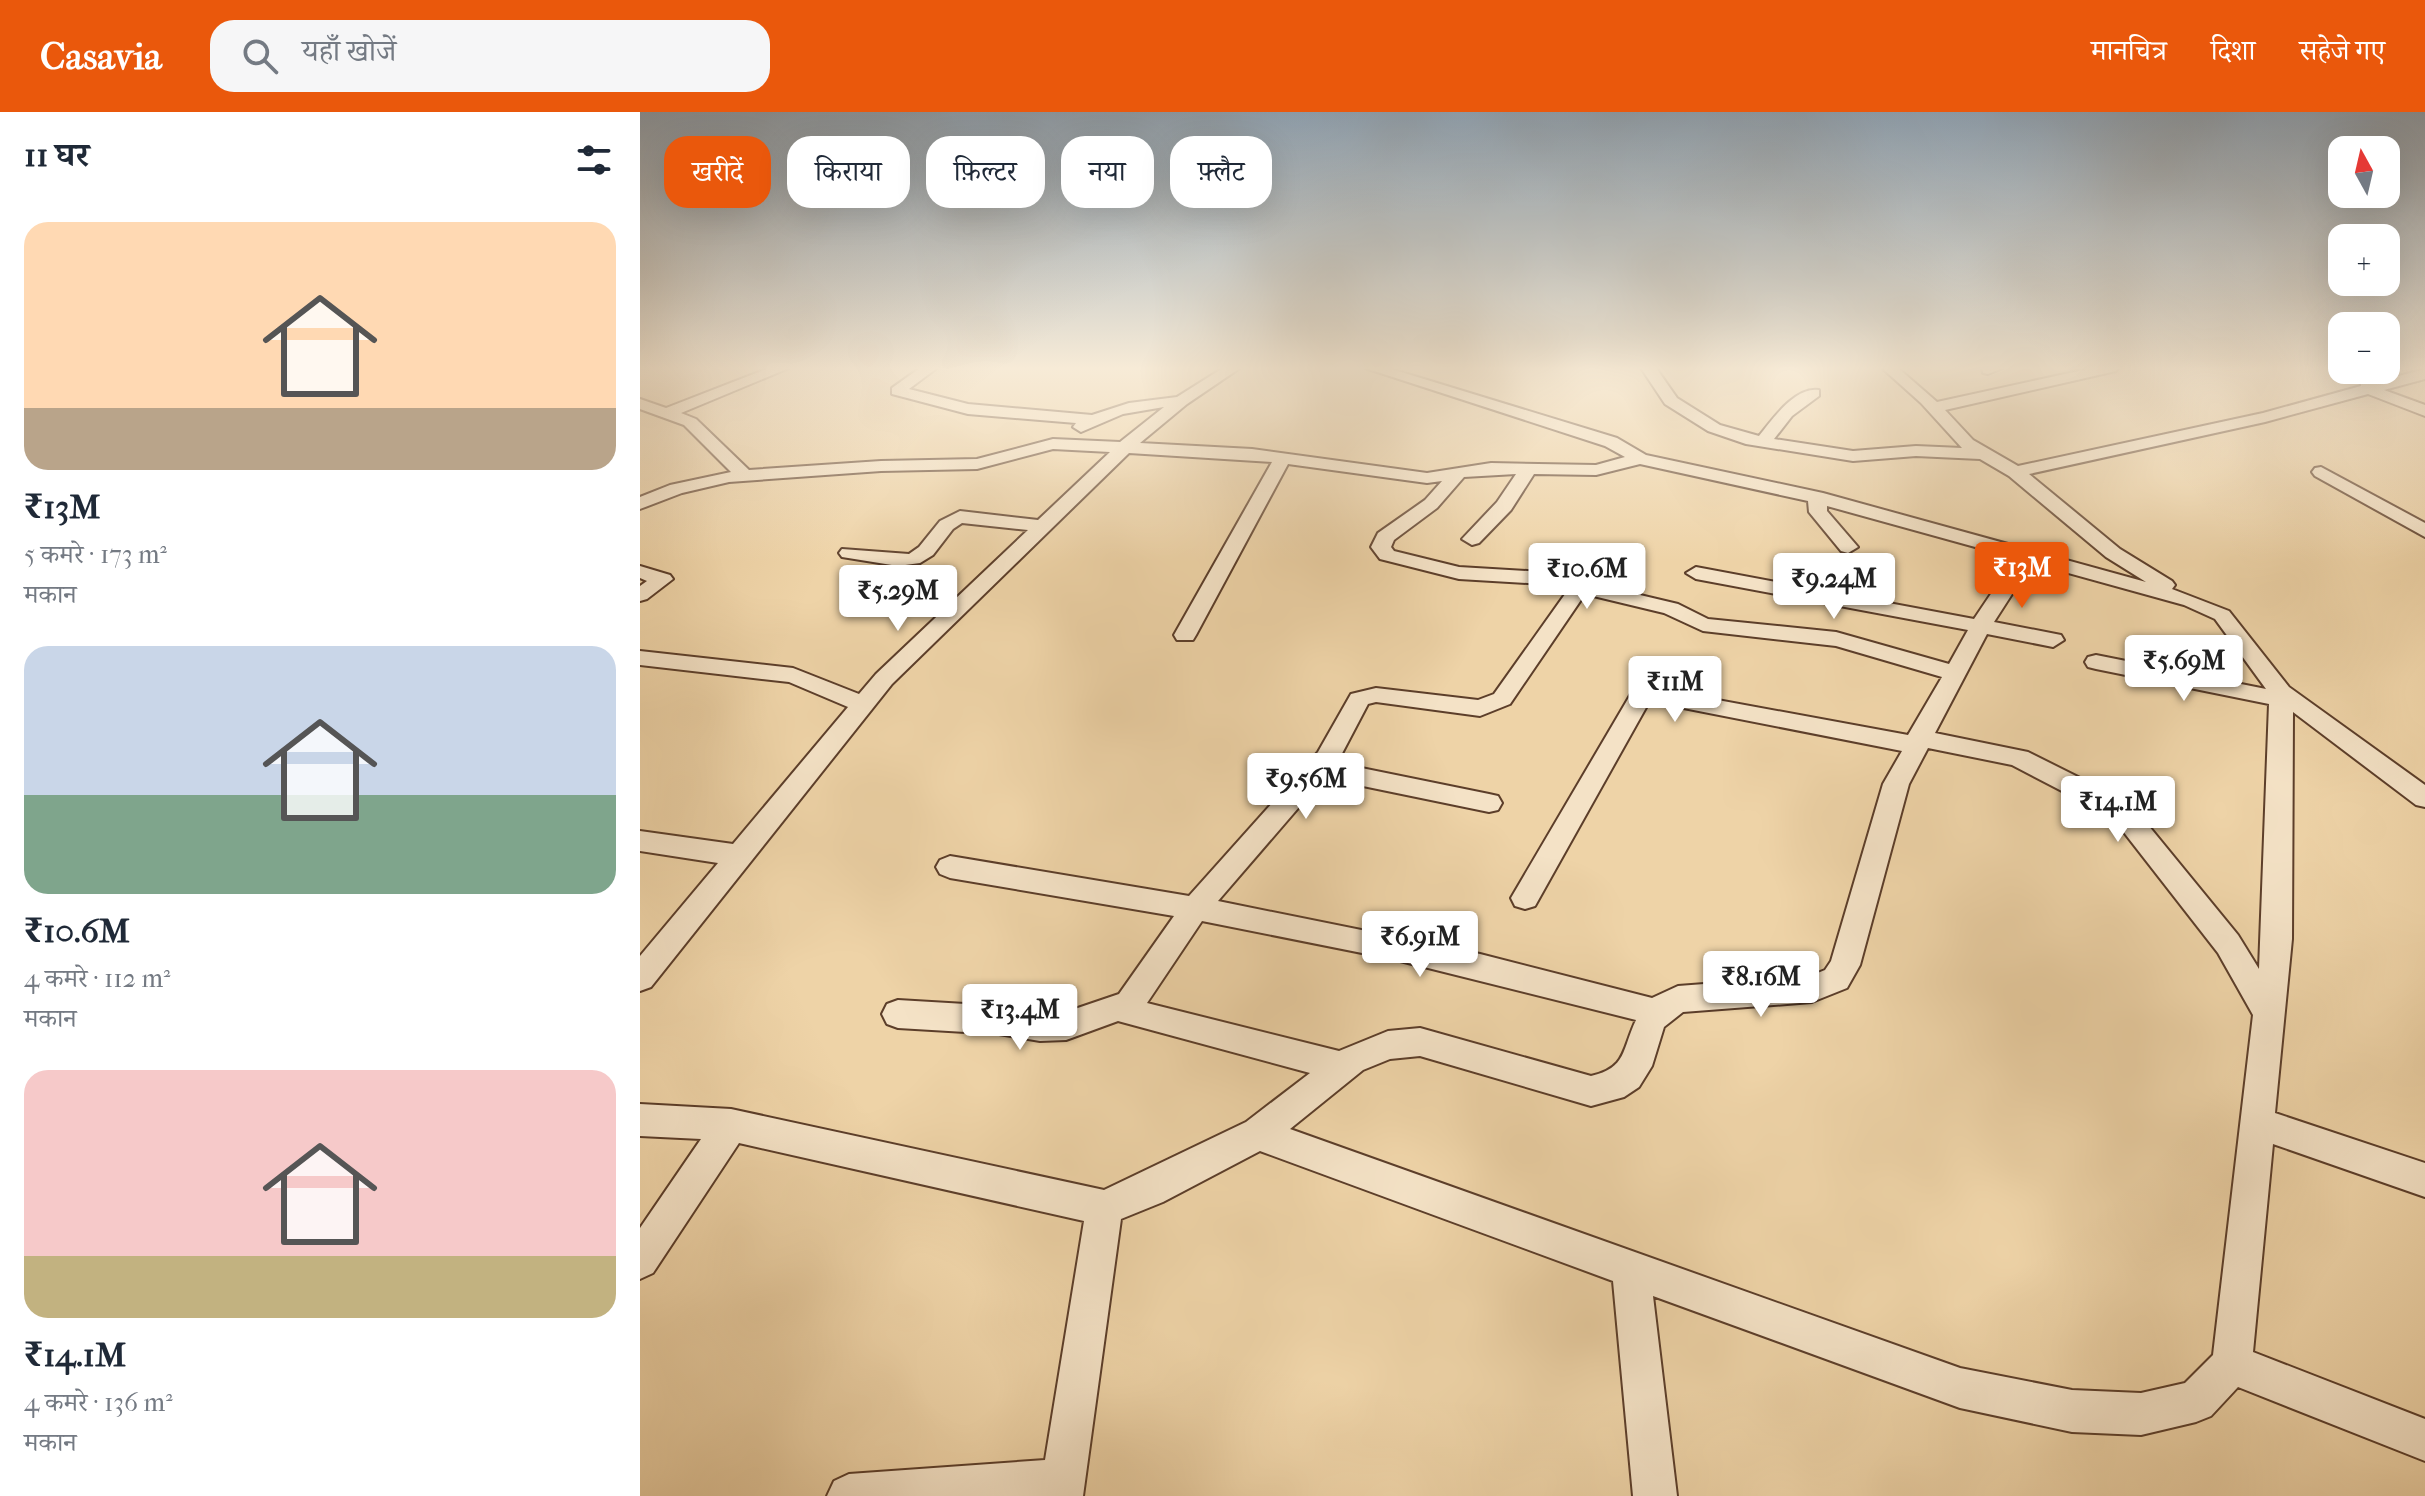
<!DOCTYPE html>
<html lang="hi">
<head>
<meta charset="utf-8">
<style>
  body { margin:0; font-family:"IM FELL French Canon","Noto Serif Devanagari",serif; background:#f6f6f7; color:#1f2937; height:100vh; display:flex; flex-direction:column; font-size:30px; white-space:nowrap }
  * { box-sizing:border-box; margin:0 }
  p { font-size:26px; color:#747a83 }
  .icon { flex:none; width:44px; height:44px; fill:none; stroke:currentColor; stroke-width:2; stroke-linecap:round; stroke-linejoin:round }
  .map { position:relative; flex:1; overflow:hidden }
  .drawer { display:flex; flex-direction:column; background:#fff; width:640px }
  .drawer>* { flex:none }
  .hud { position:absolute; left:24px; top:24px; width:760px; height:72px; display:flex; gap:16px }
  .needle { width:52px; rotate:352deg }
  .buttons { position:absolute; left:1688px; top:24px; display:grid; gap:16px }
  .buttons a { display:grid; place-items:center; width:72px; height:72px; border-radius:16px; background:#fff; box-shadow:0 8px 32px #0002; font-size:40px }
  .price { position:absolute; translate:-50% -68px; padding:0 18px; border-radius:8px; background:#fff; color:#222; font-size:26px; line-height:52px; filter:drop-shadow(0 2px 4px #0008) }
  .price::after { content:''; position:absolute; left:50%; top:48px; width:24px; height:18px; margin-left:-12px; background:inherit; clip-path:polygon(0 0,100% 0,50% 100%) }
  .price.active { background:#ea580c; color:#fff }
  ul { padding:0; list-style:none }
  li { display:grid; align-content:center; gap:16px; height:424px; padding:0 24px }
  li span { display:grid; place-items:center; height:248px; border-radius:24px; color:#555 }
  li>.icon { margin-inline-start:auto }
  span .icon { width:144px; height:144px; fill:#fffc; stroke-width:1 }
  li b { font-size:34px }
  h2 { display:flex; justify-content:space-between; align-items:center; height:96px; padding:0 24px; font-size:34px }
  .tag { padding:0 28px; border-radius:24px; background:#fff; box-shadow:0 8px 32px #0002; font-size:28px; line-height:72px }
  .tag.active { background:#ea580c; color:#fff }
  header { display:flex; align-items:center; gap:48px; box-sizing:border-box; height:112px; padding:0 40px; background:#ea580c; color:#fff }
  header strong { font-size:38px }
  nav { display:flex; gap:44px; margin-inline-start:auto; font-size:28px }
  .search { width:560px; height:72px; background:#f6f6f7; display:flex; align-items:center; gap:20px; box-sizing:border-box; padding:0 28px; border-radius:24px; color:#747a83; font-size:30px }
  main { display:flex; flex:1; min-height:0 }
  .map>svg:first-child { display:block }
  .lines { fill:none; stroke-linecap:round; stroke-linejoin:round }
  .minor-casing { stroke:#5c3e2a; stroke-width:4 }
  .minor { fill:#f4e2c6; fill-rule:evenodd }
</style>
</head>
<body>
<header>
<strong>Casavia</strong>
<div class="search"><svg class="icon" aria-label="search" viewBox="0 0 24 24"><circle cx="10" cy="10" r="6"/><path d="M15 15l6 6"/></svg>यहाँ खोजें</div>
<nav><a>मानचित्र</a><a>दिशा</a><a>सहेजे गए</a></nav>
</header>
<main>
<section class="drawer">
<h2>11 घर<svg class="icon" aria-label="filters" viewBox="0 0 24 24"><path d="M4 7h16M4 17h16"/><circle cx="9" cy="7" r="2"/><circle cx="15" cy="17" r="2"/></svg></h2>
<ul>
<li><span style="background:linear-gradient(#ffd9b3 75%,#b9a48a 0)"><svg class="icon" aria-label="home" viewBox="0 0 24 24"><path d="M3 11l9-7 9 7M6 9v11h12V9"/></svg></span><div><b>₹13M</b><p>5 कमरे · 173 m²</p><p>मकान</p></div></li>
<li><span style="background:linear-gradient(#c9d6e8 60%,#7fa58c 0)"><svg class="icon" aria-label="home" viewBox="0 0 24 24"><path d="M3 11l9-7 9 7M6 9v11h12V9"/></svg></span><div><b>₹10.6M</b><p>4 कमरे · 112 m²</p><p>मकान</p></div></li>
<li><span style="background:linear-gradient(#f6c9c9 75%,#c2b280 0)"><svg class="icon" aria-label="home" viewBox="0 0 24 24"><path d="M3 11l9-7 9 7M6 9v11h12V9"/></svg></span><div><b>₹14.1M</b><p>4 कमरे · 136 m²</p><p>मकान</p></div></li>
</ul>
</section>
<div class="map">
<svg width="1785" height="1384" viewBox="0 0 1785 1384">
  <rect width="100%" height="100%" fill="#eed3a7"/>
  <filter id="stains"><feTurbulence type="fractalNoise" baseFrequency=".0025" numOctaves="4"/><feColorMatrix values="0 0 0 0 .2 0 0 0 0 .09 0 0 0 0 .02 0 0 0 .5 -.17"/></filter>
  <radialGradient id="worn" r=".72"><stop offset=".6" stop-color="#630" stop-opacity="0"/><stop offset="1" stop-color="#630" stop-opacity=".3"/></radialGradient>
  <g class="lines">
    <defs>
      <g id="minor">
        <path d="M129,256H149L41,301L56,307L109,358L241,349L337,347L413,327L480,330L524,295L483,302L441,320L433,315L436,311L328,302L252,282V276L280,256H297L269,277L328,292L452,303L489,291L537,285L583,256H600L547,292L500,331L612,337L787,361L851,351L956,353L985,345L965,334L725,256H748L977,326L1006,343L1183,381L1506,470L1466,445L1369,364L1340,347L1276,344L1213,349L1106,332L1068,319L1025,292L1001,256H1016L1037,286L1080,313L1119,324C1132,308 1155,274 1179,278V284L1152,304L1134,327L1213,339L1276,334L1322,336L1281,291L1242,256H1258L1297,290L1452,256H1478L1476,259L1305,298L1333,328L1378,354L1623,301L1721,274L1720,258H1734L1736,270L1785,257V267L1744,278L1785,293V304L1728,282L1625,310L1389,362L1480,437L1532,469L1535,473L1532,477L1589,499L1649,575L1785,673V695L1776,693L1653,600L1652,827L1635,1001L1785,1051V1085L1633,1032L1613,1240L1785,1307V1349L1598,1275L1571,1304L1556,1310L1501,1323L1432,1320L1320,1296L1013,1184L1037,1384H993L973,1169L620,1039L523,1090L481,1107L443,1384H187L194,1369L209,1362L405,1348L444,1109L99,1031L13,1161L0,1167V1116L61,1027L0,1024V992L91,997L464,1078L606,1010L670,961L478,909L426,928L400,929L359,922L258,916L247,912L242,902L247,892L258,888L359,894L400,901L426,900L479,882L534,804L310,766L300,762L296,755L300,748L310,744L549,784L678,640L711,582L736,576L838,588L854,582L928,478L903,472L819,467L740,447L731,435L738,421L785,388L802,369L787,371L648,352L556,523L553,528H537L534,523L632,350L489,341L252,572L11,875L0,879V844L78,751L0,739V719L93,732L208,595L149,570L0,553V539L153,556L219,582L236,562L388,418L322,411L313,417L293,443L280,451L258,454L202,445L199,441L202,437L269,442L279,435L300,409L320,399L398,408L470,340L413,337L337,357L241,359L89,370L42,381L0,397V385L30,373L91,360L44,313L0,297V287L26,296ZM1000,352L1168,389L1169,400L1201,439L1208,441L1218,435L1187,399V394L1375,446L1334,507L1056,455L1046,461L1056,467L1328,518L1309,552L1196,520L1068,507L1038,492L903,460L819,455L754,439L751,435L754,428L797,396L824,365L876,362L857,390L822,427L832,433L839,431L871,398L894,362L956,363ZM1392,451L1544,493L1575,507L1626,577L1456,543L1448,545L1445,550L1448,555L1456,557L1629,592L1619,857L1598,823L1490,691L1388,640L1295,621L1347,522L1413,535L1424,528L1421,523L1354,510ZM945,482L1024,501L1063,519L1196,534L1302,565L1268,623L1018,577L992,580L871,786L875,794L885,797L895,794L1008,592L1018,591L1262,639L1243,672L1191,849L1185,858L1170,864L1038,874L1012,886L840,842L578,789L684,666L849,700L858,698L862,691L858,684L849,682L697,651L728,592L736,590L840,604L870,592ZM1288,636L1372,653L1472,705L1578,841L1613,903L1573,1243L1545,1271L1501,1281L1432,1278L1320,1256L650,1017L723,958L750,947L780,944L951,994L984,985L999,975L1012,954L1024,915L1043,900L1172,890L1207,876L1220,853L1269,672ZM562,809L752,847L996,908C982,937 987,956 951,964L780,916L748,919L699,939L507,891Z"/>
        <polygon points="1342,256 1363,256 1348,262 1343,261"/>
        <polygon points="1681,355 1785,411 1785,425 1675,364 1672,360 1675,356"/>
        <polygon points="0,454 30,463 33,467 7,487 0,489 0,474 7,469 0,466"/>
      </g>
    </defs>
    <use href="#minor" class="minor-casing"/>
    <use href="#minor" class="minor"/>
  </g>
  <linearGradient id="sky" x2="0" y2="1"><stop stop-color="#90a5b7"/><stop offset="0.57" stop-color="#f7ebd7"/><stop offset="1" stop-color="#f7ebd7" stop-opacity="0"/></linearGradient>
  <rect width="1785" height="450" fill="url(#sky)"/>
  <rect width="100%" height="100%" filter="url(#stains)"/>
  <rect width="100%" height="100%" fill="url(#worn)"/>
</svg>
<div class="buttons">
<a><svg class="needle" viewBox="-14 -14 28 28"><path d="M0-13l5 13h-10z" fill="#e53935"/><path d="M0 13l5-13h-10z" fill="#747a83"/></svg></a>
<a>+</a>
<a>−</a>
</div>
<b class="price active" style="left:1382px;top:498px">₹13M</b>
<b class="price" style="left:947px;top:499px">₹10.6M</b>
<b class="price" style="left:1194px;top:509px">₹9.24M</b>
<b class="price" style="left:258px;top:521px">₹5.29M</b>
<b class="price" style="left:1544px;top:591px">₹5.69M</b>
<b class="price" style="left:1035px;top:612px">₹11M</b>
<b class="price" style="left:666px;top:709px">₹9.56M</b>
<b class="price" style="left:1478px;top:732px">₹14.1M</b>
<b class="price" style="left:780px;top:867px">₹6.91M</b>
<b class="price" style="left:1121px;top:907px">₹8.16M</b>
<b class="price" style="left:380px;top:940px">₹13.4M</b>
<div class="hud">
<a class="tag active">खरीदें</a>
<a class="tag">किराया</a>
<a class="tag">फ़िल्टर</a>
<a class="tag">नया</a>
<a class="tag">फ़्लैट</a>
</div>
</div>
</main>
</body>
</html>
